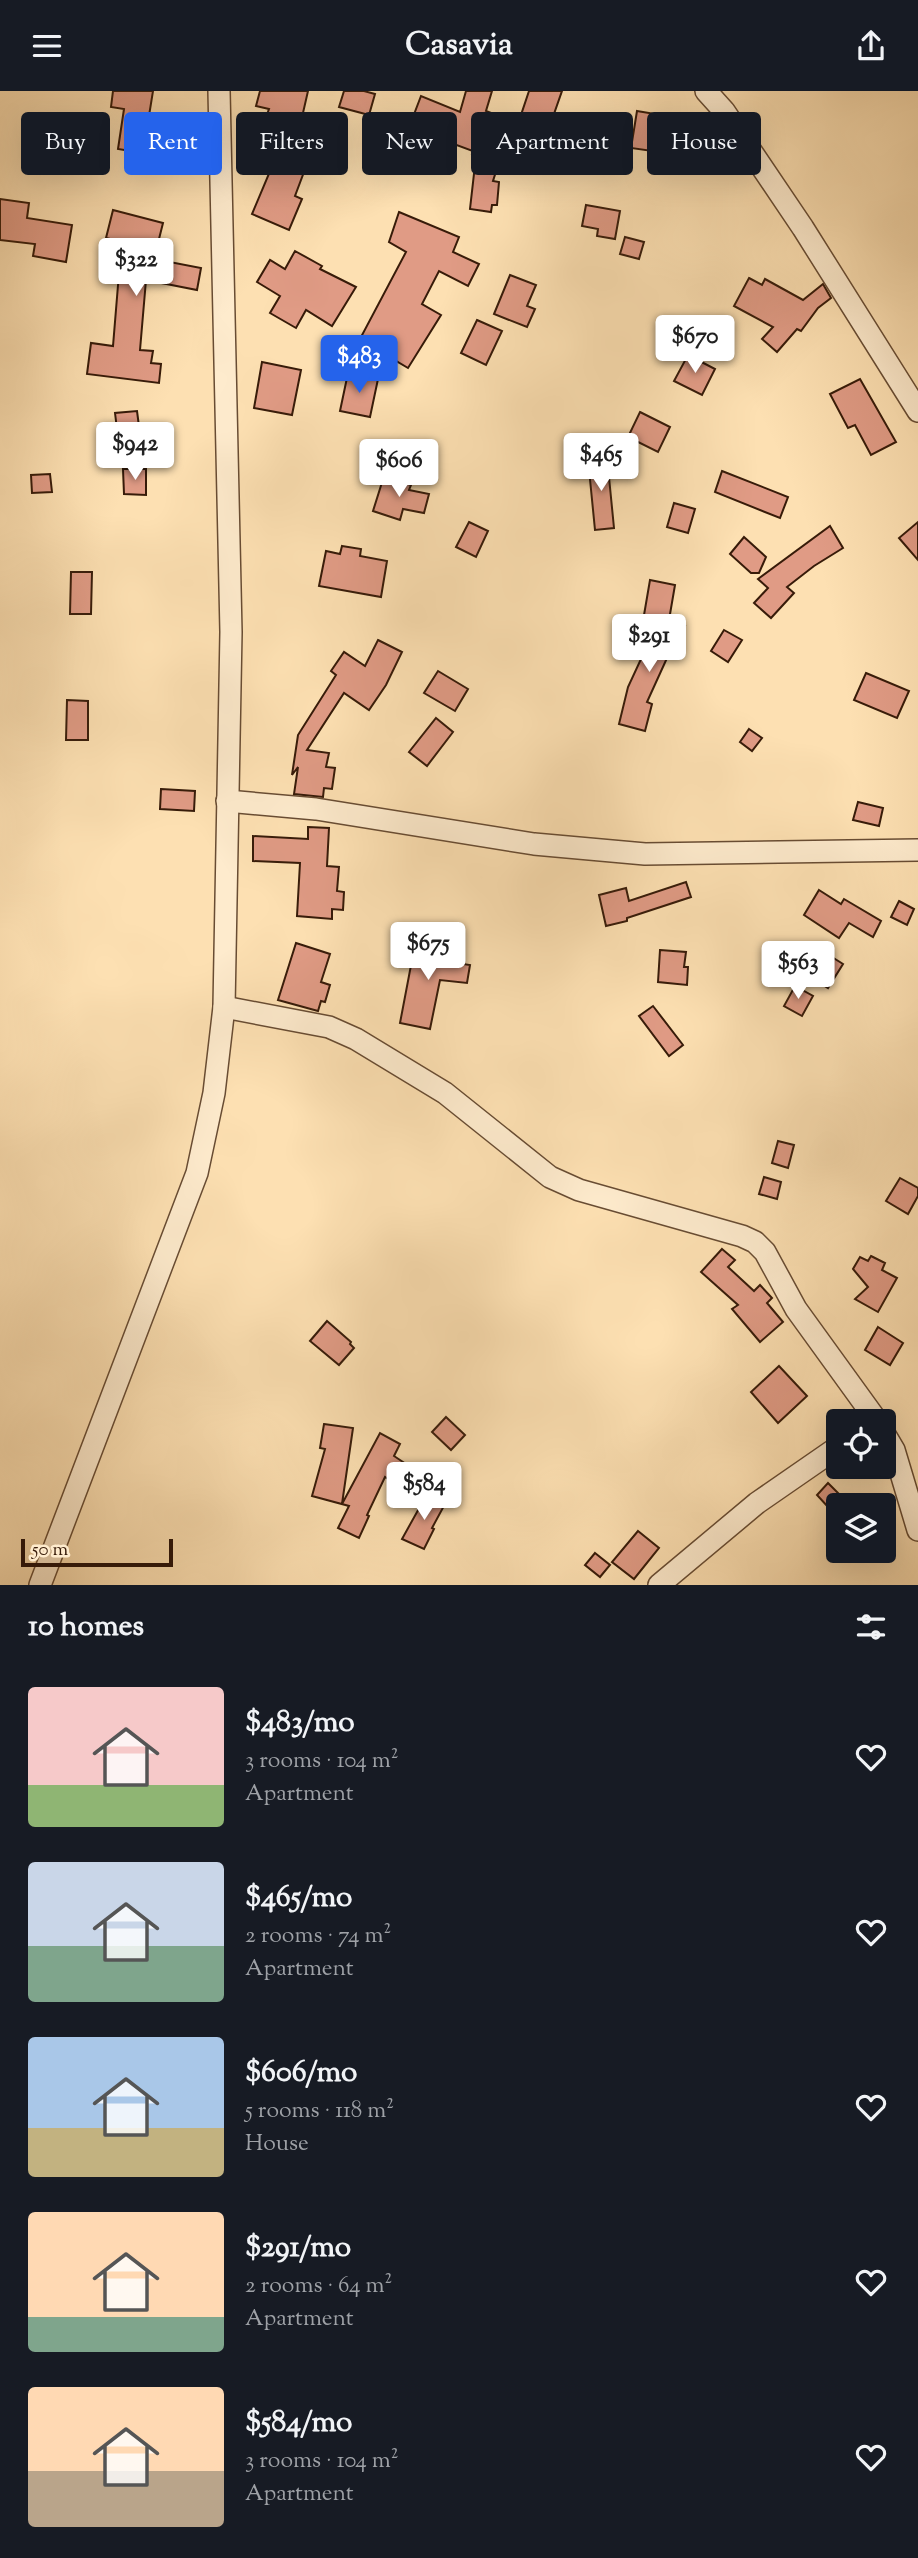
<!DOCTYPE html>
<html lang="en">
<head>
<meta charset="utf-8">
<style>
  body { margin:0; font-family:"Sorts Mill Goudy",serif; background:#20242c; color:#f1f3f6; height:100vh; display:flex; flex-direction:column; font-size:26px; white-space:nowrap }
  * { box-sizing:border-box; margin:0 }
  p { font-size:23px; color:#9ea1a6 }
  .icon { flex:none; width:38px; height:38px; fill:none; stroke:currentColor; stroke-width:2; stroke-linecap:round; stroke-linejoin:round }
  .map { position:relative; height:1494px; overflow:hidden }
  .side { display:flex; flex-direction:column; background:#171b24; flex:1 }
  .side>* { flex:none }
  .top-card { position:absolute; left:21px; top:21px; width:877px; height:63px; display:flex; gap:14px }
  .tools { position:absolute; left:826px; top:1318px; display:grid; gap:14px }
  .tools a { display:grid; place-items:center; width:70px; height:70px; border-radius:7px; background:#171b24; box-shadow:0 7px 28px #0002; font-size:35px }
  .scale { position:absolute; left:21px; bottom:18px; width:152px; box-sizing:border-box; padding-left:7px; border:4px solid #371b09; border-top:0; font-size:19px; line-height:24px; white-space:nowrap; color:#371b09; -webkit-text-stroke:5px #feebcd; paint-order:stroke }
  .price { position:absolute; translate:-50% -60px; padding:0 16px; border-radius:7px; background:#fff; color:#222; font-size:23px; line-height:46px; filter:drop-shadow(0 2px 4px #0008) }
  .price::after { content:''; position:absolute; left:50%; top:42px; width:21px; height:16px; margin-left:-10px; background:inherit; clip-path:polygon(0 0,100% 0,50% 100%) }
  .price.on { background:#2563eb; color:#fff }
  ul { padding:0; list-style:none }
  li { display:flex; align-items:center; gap:21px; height:175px; padding:0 28px }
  li span { display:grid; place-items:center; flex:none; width:196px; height:140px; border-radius:7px; color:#555 }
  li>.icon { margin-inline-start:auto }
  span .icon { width:84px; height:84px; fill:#fffc; stroke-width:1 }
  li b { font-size:30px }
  h2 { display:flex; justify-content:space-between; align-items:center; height:84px; padding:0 28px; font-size:30px }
  .chip { padding:0 24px; border-radius:7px; background:#171b24; box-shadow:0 7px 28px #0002; font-size:24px; line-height:63px }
  .chip.on { background:#2563eb; color:#fff }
  header { display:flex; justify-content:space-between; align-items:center; height:91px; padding:0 28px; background:#171b24; font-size:32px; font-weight:700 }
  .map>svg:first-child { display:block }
  .building { fill:#e09b85; stroke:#371b09; stroke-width:2 }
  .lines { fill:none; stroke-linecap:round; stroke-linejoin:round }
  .street-casing { stroke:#684c33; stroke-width:24 }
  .street { stroke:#feebcd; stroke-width:21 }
</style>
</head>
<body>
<header><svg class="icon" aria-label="menu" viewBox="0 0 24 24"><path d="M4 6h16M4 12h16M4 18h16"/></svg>Casavia<svg class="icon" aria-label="share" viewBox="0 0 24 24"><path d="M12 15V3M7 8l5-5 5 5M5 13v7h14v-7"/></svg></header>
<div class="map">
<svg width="918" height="1494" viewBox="0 0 918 1494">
  <rect width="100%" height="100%" fill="#fde0b2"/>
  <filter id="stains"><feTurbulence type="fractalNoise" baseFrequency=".00286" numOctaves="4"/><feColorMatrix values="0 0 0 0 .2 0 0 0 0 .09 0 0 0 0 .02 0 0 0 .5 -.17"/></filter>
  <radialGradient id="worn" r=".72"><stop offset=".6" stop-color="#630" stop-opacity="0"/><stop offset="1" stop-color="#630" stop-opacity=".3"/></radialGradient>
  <g class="building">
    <polygon points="113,0 153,0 143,62 118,58 124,18 111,16"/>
    <polygon points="260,0 308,0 300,35 309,38 308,40 343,65 332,81 310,65 295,105 302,108 289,139 252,123 276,66 254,58 269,18 256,15"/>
    <polygon points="344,0 364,0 375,3 369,24 339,16"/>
    <polygon points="466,0 492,0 486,20 512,30 493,90 499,91 497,114 492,114 491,121 470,118 476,65 472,63 473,60 435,46 430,57 405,47 421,5 460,21"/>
    <polygon points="529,0 562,0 548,40 519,30"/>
    <polygon points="637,20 673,26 666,62 631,57"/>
    <polygon points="0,108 29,112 27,127 72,134 66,171 33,165 35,153 0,149"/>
    <polygon points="586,114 620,120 615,148 597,145 598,138 582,135"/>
    <polygon points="113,119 163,132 154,168 201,177 197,199 146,189 140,259 153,260 151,272 161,273 159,292 87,283 91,252 113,255 119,182 116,181 123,151 106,147"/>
    <polygon points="399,121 459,146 453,161 479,173 468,195 439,180 422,213 441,224 408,277 393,268 395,264 361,246 406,161 389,151"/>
    <polygon points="625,146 644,151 639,168 620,163"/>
    <polygon points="295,160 322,175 320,178 356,196 332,235 306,219 296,237 270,222 280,205 257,191 270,169 285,178"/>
    <polygon points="510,184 536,194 527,215 535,218 527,236 494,223"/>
    <polygon points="749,187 762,194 765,188 803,209 823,193 831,207 818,217 801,240 797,238 777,261 762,248 773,236 734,215"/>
    <polygon points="477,229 502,240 486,274 461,262"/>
    <polygon points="688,264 715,278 702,304 674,290"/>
    <polygon points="262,271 301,279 292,324 254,317"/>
    <polygon points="348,282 378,288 370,326 340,320"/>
    <polygon points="860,288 896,351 871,364 855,334 848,337 830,303"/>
    <polygon points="137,320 140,343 118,346 115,322"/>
    <polygon points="640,321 670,336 658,361 628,346"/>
    <polygon points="607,366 614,437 595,439 588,368"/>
    <polygon points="123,378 146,378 146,404 124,403"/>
    <polygon points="722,380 788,406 780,427 715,401"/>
    <polygon points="50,383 52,401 32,402 31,384"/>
    <polygon points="384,385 411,394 409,399 429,403 424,422 403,418 400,429 373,420"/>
    <polygon points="674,412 695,418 688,442 667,436"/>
    <polygon points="469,431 488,440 476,466 456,456"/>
    <polygon points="918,431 918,469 899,447"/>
    <polygon points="830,435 843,457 814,475 787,496 794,502 771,527 754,512 768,497 758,488"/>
    <polygon points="744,446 766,466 759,482 751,482 730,463"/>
    <polygon points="342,455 361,458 360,465 387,470 381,506 319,495 326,460 340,463"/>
    <polygon points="71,481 92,481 91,523 70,523"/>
    <polygon points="650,489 675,494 669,529 644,524"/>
    <polygon points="660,527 685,535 678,558 672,556 647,611 652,613 645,640 619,633 628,596"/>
    <polygon points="724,539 742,549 728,571 711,560"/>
    <polygon points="378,549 402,561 386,594 369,619 344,602 307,659 329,662 326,676 335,677 332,698 324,697 323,706 294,703 298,676 292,684 298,644 336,584 331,580 344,561 365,575"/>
    <polygon points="438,580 468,598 455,620 424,602"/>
    <polygon points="866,582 909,600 897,627 854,609"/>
    <polygon points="67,609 88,610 88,649 66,649"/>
    <polygon points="436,627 453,641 427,675 409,661"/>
    <polygon points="749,638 762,647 752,660 740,651"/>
    <polygon points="161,698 195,700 194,720 160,718"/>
    <polygon points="858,711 883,717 879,735 853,729"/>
    <polygon points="308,736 329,737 327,775 339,776 337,800 344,801 343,819 332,818 332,828 297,825 300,772 253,770 253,745 308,748"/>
    <polygon points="686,791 691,806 627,827 627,830 606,835 599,804 626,797 629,810"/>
    <polygon points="819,799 841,813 844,808 881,830 873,846 849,832 839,847 804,824"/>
    <polygon points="899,810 914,818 907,834 891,826"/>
    <polygon points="416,848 447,853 443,870 470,874 467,892 440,889 430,938 400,932"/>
    <polygon points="296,852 330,863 321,891 330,894 325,911 321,910 318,920 278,909"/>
    <polygon points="660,859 686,861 684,876 688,876 687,894 658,891"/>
    <polygon points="824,861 843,873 828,897 809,885"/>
    <polygon points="795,895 813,905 802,925 784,915"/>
    <polygon points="653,915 683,954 669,965 639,925"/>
    <polygon points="778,1050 794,1054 788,1077 772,1072"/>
    <polygon points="764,1086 781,1091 777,1108 759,1103"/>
    <polygon points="900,1087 918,1097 918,1105 908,1123 886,1110"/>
    <polygon points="722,1158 735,1169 728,1176 754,1200 760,1194 772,1207 767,1212 783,1231 760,1251 732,1218 738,1214 701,1181"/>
    <polygon points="871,1165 885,1172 882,1179 897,1187 878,1221 855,1208 868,1196 853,1178 860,1166 868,1170"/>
    <polygon points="327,1230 351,1251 350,1253 354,1257 339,1274 310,1250"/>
    <polygon points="878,1236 903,1252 890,1274 865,1259"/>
    <polygon points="779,1275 807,1305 778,1332 751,1301"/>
    <polygon points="446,1326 465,1344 451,1359 432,1341"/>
    <polygon points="324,1333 353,1337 342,1413 380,1342 400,1353 394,1365 430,1389 418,1408 385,1386 367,1424 369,1425 359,1447 338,1437 349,1415 312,1405 325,1358 320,1357"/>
    <polygon points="828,1392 841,1405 829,1417 817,1404"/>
    <polygon points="427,1403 445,1413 432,1437 434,1438 424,1458 402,1448"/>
    <polygon points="638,1440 659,1457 634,1488 612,1471"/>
    <polygon points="595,1462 610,1474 600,1486 585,1474"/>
  </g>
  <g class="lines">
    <defs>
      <g id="street">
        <polyline points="706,0 724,20 803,137 918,320"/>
        <polyline points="227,710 316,718 534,753 645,763 918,759"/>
        <polyline points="224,916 329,936 356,948 445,1002 550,1086 579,1099 742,1145 755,1151 765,1161 796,1218 877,1330"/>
        <polyline points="884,1342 894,1359 918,1439"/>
        <polyline points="40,1494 197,1082 214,1002 224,916 231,541 219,0"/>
        <polyline points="659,1494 757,1412 838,1356"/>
      </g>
    </defs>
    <use href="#street" class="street-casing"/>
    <use href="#street" class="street"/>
  </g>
  <rect width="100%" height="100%" filter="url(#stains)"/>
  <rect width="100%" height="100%" fill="url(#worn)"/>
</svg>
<div class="tools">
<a><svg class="icon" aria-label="locate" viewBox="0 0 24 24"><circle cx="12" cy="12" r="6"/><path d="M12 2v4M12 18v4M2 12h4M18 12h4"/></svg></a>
<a><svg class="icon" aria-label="layers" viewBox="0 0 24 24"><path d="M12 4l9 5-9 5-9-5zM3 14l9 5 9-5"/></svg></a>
</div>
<div class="scale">50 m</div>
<b class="price" style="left:136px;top:207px">$322</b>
<b class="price" style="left:695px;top:284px">$670</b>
<b class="price on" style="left:359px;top:304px">$483</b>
<b class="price" style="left:135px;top:391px">$942</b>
<b class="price" style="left:601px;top:402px">$465</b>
<b class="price" style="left:399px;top:408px">$606</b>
<b class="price" style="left:649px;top:583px">$291</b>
<b class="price" style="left:428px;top:891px">$675</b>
<b class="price" style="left:798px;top:910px">$563</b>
<b class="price" style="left:424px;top:1431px">$584</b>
<div class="top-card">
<a class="chip">Buy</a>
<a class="chip on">Rent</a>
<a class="chip">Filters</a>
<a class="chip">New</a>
<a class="chip">Apartment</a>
<a class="chip">House</a>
</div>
</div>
<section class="side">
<h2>10 homes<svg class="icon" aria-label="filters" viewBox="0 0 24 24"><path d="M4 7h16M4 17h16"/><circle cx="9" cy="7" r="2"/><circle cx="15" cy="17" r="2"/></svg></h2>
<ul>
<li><span style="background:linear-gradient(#f6c9c9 70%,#8fb573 0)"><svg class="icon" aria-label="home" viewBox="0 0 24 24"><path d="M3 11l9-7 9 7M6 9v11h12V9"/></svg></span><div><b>$483/mo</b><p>3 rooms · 104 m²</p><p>Apartment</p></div><svg class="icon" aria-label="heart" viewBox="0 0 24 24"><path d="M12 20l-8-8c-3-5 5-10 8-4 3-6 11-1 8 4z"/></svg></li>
<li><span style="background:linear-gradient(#c9d6e8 60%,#7fa58c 0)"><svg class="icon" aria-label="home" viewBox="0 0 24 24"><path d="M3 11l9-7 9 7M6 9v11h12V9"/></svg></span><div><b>$465/mo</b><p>2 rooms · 74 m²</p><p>Apartment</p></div><svg class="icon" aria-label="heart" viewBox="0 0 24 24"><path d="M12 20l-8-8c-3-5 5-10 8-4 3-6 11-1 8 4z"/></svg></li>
<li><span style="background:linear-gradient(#a9c7e8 65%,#c2b280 0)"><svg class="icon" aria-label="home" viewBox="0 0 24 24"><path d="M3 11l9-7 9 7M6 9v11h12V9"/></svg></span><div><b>$606/mo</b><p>5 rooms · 118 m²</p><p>House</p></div><svg class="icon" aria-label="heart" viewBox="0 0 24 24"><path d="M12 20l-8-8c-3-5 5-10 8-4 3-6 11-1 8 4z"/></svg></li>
<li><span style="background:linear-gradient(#ffd9b3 75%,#7fa58c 0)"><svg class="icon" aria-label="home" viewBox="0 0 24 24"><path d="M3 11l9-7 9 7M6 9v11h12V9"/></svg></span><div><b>$291/mo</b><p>2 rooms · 64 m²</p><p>Apartment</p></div><svg class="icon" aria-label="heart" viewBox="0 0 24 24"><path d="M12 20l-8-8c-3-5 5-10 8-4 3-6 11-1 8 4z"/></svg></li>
<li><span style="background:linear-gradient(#ffd9b3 60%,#b9a48a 0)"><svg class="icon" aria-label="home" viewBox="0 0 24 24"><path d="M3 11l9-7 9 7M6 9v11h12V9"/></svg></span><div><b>$584/mo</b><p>3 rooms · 104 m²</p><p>Apartment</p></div><svg class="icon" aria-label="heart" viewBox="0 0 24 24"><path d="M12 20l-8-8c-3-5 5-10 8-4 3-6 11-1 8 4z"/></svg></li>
</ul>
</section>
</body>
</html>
